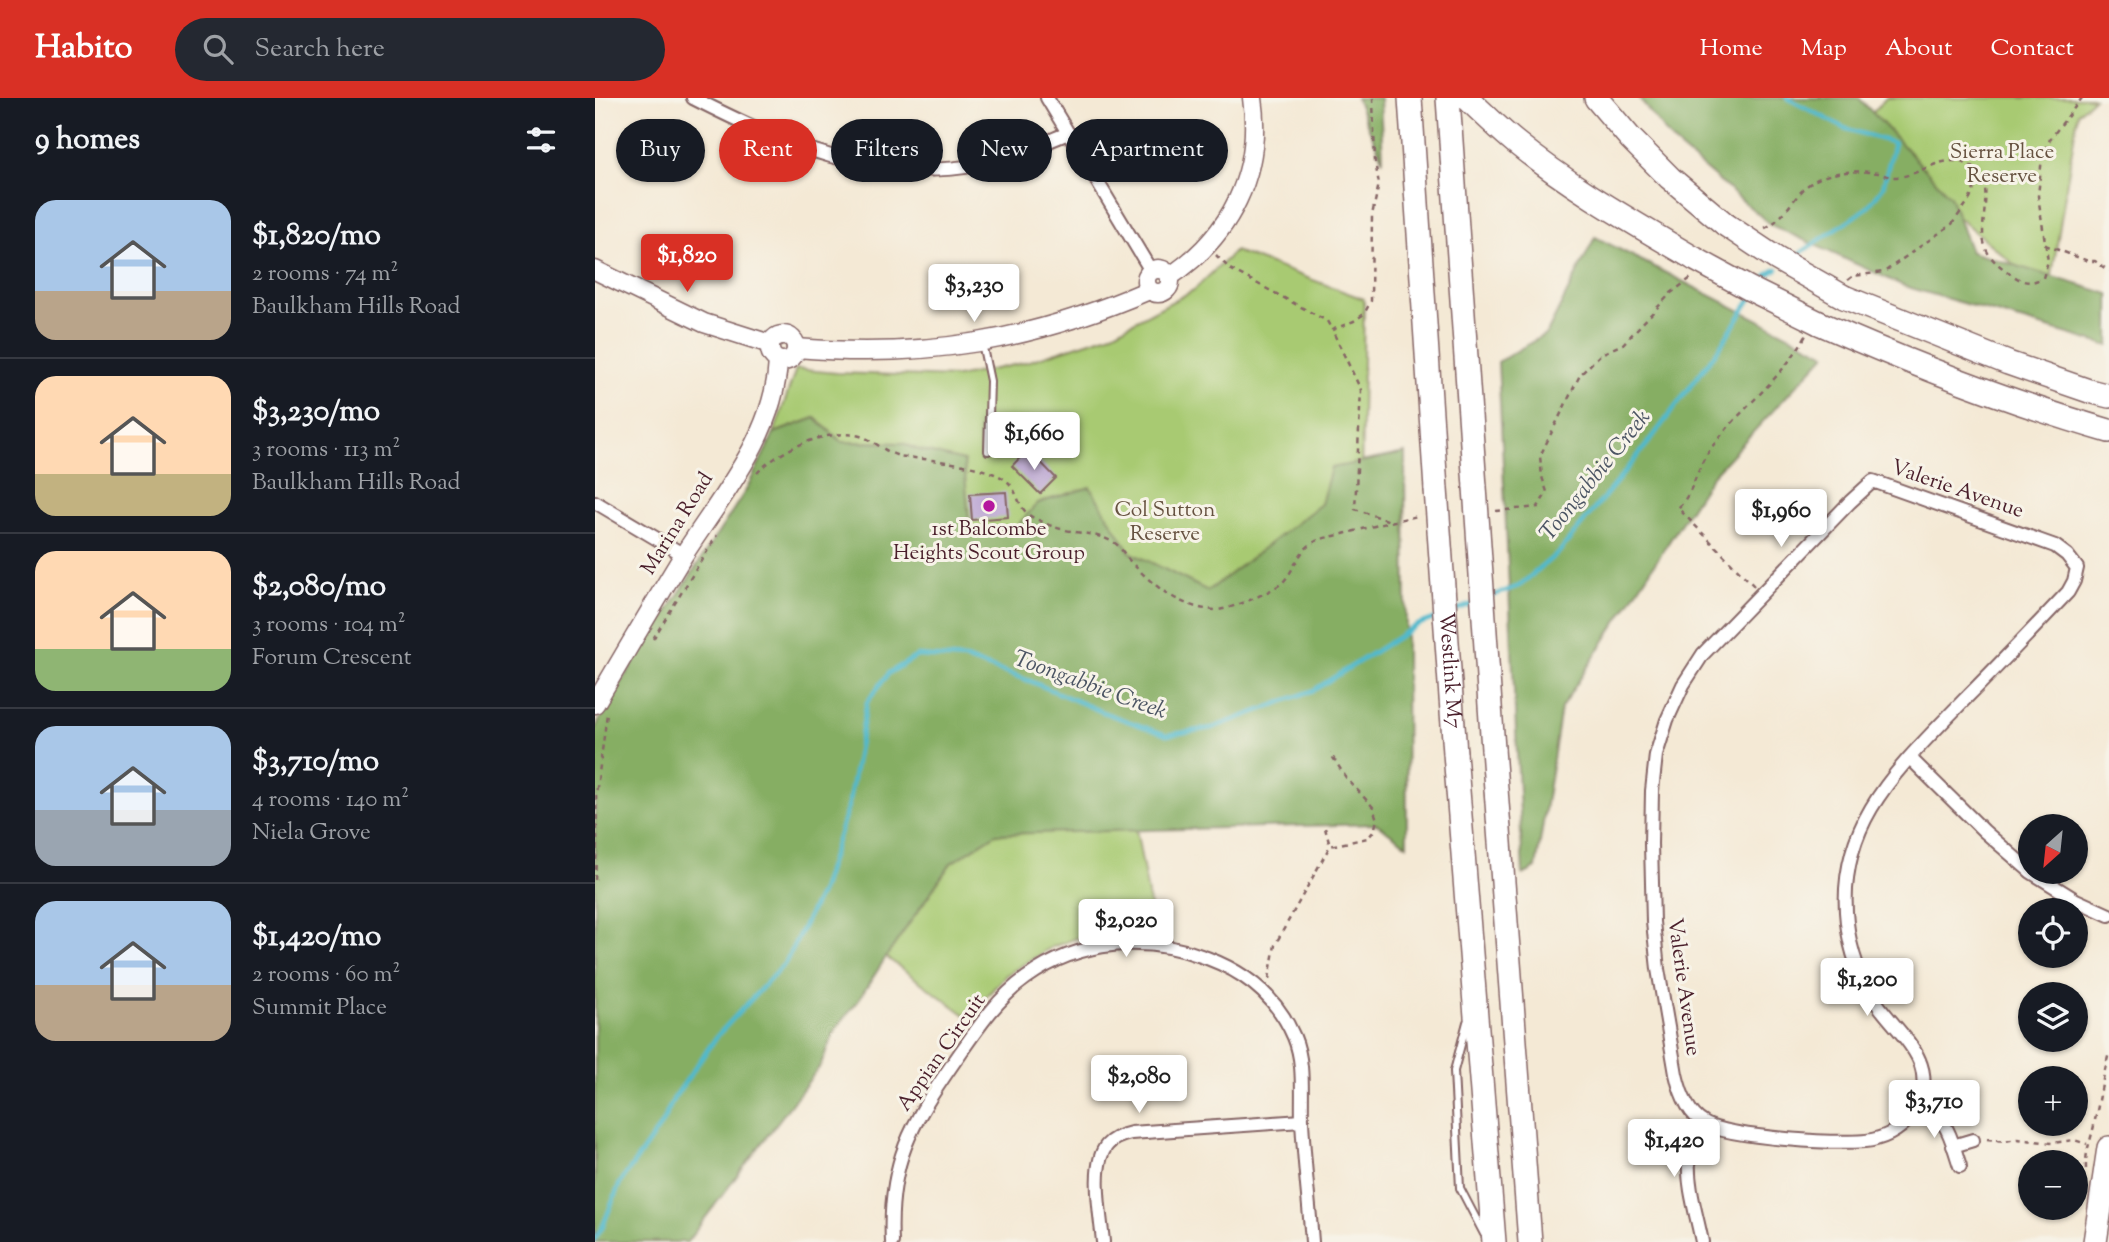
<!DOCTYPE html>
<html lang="en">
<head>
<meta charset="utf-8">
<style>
  body { margin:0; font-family:"Sorts Mill Goudy",serif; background:#242831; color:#f1f3f6; height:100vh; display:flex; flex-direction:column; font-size:26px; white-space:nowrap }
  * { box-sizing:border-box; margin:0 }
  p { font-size:23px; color:#9ea1a6 }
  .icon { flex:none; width:38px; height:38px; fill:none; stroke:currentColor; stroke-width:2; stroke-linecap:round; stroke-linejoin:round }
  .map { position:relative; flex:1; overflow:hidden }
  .sheet { display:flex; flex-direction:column; background:#171b24; width:595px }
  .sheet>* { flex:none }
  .hud { position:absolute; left:21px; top:21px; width:665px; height:63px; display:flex; gap:14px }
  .needle { width:46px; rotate:207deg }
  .fabs { position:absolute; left:1423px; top:716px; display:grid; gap:14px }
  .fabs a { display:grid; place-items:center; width:70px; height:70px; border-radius:50%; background:#171b24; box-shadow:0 2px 5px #0004; font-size:35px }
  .price { position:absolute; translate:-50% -60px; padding:0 16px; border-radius:7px; background:#fff; color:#222; font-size:23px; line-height:46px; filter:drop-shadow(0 2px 4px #0008) }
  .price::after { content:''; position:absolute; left:50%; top:42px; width:21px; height:16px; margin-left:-10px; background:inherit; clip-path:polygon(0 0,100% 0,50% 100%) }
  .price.current { background:#d93025; color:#fff }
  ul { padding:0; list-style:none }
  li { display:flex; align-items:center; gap:21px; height:175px; padding:0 35px }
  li+li { border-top:2px solid #363941 }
  li span { display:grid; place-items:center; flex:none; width:196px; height:140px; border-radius:21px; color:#555 }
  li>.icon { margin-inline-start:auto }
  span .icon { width:84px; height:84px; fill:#fffc; stroke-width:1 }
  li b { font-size:30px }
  h2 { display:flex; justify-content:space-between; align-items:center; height:84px; padding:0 35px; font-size:30px }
  .chip { padding:0 24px; border-radius:32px; background:#171b24; box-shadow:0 2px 5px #0004; font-size:24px; line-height:63px }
  .chip.current { background:#d93025; color:#fff }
  header { display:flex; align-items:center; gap:42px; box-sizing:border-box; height:98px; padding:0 35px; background:#d93025; color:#fff }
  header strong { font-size:33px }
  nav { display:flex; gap:38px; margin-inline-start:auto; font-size:24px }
  .search { width:490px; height:63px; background:#242831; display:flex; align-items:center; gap:18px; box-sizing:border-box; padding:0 24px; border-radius:38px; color:#9ea1a6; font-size:26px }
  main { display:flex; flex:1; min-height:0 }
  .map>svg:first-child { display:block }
  .green { fill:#a8ca72; stroke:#79744e; stroke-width:2 }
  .forest { fill:#86ae64; stroke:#686648; stroke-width:2 }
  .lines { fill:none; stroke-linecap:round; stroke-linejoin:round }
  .stream { stroke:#50b9cd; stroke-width:4.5 }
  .building { fill:#b8a2d2 }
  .lane-casing { stroke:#866666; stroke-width:10 }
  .street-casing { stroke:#866666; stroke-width:16 }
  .secondary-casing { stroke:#866666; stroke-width:21 }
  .highway-casing { stroke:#866666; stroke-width:26 }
  .path { stroke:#866666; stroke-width:2.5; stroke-dasharray:5 5; stroke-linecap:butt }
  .lane { stroke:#fff; stroke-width:6 }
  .street { stroke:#fff; stroke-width:12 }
  .secondary { stroke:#fff; stroke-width:18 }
  .highway { stroke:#fff; stroke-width:23 }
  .highway-bridge-casing { stroke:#866666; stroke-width:26; stroke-linecap:butt }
  .highway-bridge { stroke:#fff; stroke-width:23 }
  .poi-dot { fill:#b5179e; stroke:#f7f3e8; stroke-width:2.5 }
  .labels { text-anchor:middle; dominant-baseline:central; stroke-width:6; stroke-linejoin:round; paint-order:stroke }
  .park-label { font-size:21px; fill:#665240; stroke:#f7f3e8 }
  .street-label { font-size:21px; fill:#4a1f2b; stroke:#f7f3e8 }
  .poi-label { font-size:21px; fill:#4a1f2b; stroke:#f7f3e8 }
  .water-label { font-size:23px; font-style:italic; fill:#4c5564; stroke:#f7f3e8 }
</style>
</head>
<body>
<header>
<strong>Habito</strong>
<div class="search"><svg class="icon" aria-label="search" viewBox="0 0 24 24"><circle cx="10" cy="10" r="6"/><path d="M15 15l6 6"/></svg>Search here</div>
<nav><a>Home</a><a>Map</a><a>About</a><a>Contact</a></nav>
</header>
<main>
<section class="sheet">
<h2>9 homes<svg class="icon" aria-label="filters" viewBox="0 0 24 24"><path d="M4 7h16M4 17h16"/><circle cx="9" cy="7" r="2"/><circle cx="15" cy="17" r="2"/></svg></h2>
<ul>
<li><span style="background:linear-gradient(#a9c7e8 65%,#b9a48a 0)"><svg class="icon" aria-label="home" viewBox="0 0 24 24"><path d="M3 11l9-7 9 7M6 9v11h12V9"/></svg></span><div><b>$1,820/mo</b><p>2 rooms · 74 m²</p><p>Baulkham Hills Road</p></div></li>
<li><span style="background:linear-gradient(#ffd9b3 70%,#c2b280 0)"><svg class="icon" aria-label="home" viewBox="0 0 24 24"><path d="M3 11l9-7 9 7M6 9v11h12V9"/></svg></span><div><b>$3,230/mo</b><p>3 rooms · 113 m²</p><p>Baulkham Hills Road</p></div></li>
<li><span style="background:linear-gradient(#ffd9b3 70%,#8fb573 0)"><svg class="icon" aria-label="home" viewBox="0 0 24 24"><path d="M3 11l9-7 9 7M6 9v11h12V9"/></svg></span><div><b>$2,080/mo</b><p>3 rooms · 104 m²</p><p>Forum Crescent</p></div></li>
<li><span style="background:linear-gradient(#a9c7e8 60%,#9aa5b1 0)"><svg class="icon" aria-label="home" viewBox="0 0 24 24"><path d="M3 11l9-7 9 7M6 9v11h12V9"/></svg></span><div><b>$3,710/mo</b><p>4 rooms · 140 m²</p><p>Niela Grove</p></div></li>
<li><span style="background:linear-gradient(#a9c7e8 60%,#b9a48a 0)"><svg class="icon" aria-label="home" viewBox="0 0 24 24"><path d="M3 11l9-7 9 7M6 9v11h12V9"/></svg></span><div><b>$1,420/mo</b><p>2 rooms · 60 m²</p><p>Summit Place</p></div></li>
</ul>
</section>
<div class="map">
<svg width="1514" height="1144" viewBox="0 0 1514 1144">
  <rect width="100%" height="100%" fill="#f7f3e8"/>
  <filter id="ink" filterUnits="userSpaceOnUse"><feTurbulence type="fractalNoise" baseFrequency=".0143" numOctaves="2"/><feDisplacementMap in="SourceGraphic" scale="14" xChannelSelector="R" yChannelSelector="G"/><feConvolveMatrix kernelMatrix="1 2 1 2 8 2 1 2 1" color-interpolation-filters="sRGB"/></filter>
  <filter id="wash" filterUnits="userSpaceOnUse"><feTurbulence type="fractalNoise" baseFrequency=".00686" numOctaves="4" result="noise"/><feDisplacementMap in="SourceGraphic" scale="28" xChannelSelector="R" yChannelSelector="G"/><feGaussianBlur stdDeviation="1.57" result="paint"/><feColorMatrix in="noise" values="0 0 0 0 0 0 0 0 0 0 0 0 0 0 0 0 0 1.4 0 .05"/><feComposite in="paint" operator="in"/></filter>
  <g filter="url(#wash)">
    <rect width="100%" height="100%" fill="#f4e9d5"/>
    <g class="green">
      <polygon points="1291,0 1499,0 1483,15 1454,196 1261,33"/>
      <polygon points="640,153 769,201 764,510 389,601 321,351 308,345 247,344 220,320 179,335 201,271 242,275 362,279 428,265 514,237 599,192"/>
      <polygon points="541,731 559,829 495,835 457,849 411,877 373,919 291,859 356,765 401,736"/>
    </g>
    <g class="forest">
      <polygon points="761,0 785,0 788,63"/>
      <polygon points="1044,0 1264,0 1355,98 1376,154 1514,196 1514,248 1309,188 1176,127 1078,44"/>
      <polygon points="1000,139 1231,256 1116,379 966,610 941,770 928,777 903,264 952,235"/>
      <polygon points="220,320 247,344 308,345 321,351 369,363 375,436 420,430 443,405 495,389 535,454 613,493 726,406 736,370 810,355 812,747 782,726 401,736 356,765 291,859 263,903 240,932 225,968 92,1144 0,1144 0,631 16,600 151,392 179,335"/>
    </g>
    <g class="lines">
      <g class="stream">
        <polyline points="1192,0 1249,30 1299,45 1288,89 1272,110 1198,160"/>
        <polyline points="1164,189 1172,177 1182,171"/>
        <polyline points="894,499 924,488 965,453 1054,344 1124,250 1157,199"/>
        <polyline points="858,513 880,505"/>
        <polyline points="0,1141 7,1130 25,1085 66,1027 79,1000 122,938 190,865 226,793 253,708 272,604 294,575 322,558 370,561 435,583 510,615 572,637 617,630 719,592 822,527 844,519"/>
      </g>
    </g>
    <g id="blocks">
      <g class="building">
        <polygon points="433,351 461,380 445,396 417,368"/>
        <polygon points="411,394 413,419 377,422 375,396"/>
      </g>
    </g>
  </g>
  <g filter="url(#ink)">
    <use href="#blocks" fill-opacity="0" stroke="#866666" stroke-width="2"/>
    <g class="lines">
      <defs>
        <g id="lane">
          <polyline points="387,245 395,283 393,353"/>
          <polyline points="872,924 859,973 865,1090 889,1136"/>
        </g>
        <g id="street">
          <path d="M98,0C189,46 278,86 383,67C414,61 444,47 473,35"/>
          <polyline points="452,0 556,173"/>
          <path d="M1278,383L1460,448L1472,457L1482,470L1479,483L1473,494C1439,530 1405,566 1370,601C1306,668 1240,724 1252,825C1255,852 1265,882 1281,904C1303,936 1342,961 1324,1005C1316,1023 1300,1036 1281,1041C1258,1049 1129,1039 1109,1025C1092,1015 1085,994 1081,976L1063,871L1058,824L1056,746L1057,693L1061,657L1072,622L1088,587L1108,556L1255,404Z"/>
          <polyline points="0,404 89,457"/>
          <polyline points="1315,660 1389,733 1435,773"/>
          <polyline points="1436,774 1481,802 1514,817"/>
          <path d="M1324,1006C1355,1023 1354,1036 1365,1068"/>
          <polyline points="1358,1048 1378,1042"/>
          <path d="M297,1144C293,1065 316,1026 359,964C380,934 401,901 431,880C485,841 551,837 612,860C652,875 682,899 699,939C710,965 706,995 707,1023C709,1063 714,1104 717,1144"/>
          <path d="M508,1144C506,1119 495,1067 512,1047C518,1040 527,1037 536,1035L707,1023"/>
          <path d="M1107,1144C1102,1118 1092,1088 1094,1061C1095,1048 1101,1036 1108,1025"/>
        </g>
        <g id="secondary">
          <circle cx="563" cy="183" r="12"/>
          <polyline points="0,172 109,225 175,246"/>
          <path d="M574,179C635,139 668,74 657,0"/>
          <circle cx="188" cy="250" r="13"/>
          <path d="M201,250C330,261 436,243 554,192"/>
          <path d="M0,606C29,557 58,507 88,458C126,398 180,337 183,263"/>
        </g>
        <g id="highway">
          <polyline points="815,0 841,391"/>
          <polyline points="853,0 880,389"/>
          <path d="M872,0C888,15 903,30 920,44C975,89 1039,125 1100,161"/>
          <polyline points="1001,0 1036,41 1075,80 1131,127"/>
          <polyline points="1249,199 1413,265 1494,293 1514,298"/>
          <path d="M1224,225C1319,267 1414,304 1514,333"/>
          <polyline points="898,651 935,1144"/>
          <polyline points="860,655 899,1144"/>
          <polyline points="1500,1144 1514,1050"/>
        </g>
      </defs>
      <use href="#lane" class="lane-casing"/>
      <use href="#street" class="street-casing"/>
      <use href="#secondary" class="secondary-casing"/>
      <use href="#highway" class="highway-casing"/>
      <g class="path">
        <polyline points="778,0 780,64 784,86 777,117 776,203 769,216 759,223 737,232 766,292 760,411 795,423"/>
        <path d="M1170,130C1194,119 1200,90 1225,80C1242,73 1264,72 1283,75C1288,76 1293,79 1298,79C1322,80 1342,58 1366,64C1408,75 1381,120 1390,148C1394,161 1404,167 1414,175C1427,184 1434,187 1448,180L1453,163L1443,98L1447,59L1455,41L1487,0"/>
        <polyline points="1450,147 1493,163 1500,163 1514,173"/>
        <polyline points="621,157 635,171 732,223 737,232"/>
        <polyline points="1253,182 1258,178 1289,174 1357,126 1375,101 1385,76"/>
        <path d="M162,375C184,352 235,328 268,339C283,345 294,358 311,359C337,362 394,367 413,384C422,392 423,408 433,416C437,420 446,423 452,426C472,436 498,433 518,444C525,447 530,458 535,463C559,488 584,510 620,512C633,513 679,493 688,484C701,470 702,453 721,443C730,439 742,438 752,435C776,429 800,422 824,418"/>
        <polyline points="901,413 943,409 952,394 947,379 945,358 985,277 1006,256 1028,246 1076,195 1096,180"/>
        <path d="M1159,488L1083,410C1099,394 1101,371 1114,353C1143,312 1187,282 1211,237"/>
        <polyline points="58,541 122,437"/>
        <polyline points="730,730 735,748"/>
        <polyline points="0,782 2,741 1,697 12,616"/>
        <polyline points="674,881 680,847 735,748 773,740 779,733 782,722 778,709 752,681 735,655"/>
        <polyline points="1392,1041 1410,1043 1422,1041 1457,1045 1479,1042 1492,1046"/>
        <path d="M1491,1071C1490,1051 1497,1041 1500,1022C1505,1000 1508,977 1514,955"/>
      </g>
      <use href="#lane" class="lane"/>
      <use href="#street" class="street"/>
      <use href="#secondary" class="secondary"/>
      <use href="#highway" class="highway"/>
      <defs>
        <g id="highway-bridge">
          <polyline points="1131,127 1182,161 1249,199"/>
          <polyline points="1100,161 1155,191 1224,225"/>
          <polyline points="880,389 898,651"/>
          <path id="s1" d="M841,391L860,655"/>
        </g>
      </defs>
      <use href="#highway-bridge" class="highway-bridge-casing"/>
      <use href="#highway-bridge" class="highway-bridge"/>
    </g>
  </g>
  <circle class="poi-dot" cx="394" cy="408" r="7"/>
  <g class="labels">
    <g class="park-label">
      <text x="1407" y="55">Sierra Place<tspan x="1407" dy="24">Reserve</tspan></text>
      <text x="570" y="413">Col Sutton<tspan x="570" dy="24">Reserve</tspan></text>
    </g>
    <g class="street-label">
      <text transform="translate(1362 392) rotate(19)">Valerie Avenue</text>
      <text transform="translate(83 426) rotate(-58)">Marina Road</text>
      <text stroke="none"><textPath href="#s1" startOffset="182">Westlink M7</textPath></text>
      <text transform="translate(1088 889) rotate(82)">Valerie Avenue</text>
      <text transform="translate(347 955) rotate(-55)">Appian Circuit</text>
    </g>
    <g class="poi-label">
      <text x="394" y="432">1st Balcombe<tspan x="394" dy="24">Heights Scout Group</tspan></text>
    </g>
    <g class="water-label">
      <text transform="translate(1001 378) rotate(-51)">Toongabbie Creek</text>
      <text transform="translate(495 588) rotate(20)">Toongabbie Creek</text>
    </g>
  </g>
</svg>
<div class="fabs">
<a><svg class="needle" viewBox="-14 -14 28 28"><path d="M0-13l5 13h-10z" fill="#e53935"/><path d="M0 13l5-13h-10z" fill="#9ea1a6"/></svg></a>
<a><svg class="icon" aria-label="locate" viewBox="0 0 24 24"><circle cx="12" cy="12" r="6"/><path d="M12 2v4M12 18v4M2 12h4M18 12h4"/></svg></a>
<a><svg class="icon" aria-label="layers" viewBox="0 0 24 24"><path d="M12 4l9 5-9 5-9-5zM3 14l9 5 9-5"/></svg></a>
<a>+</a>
<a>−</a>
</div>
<b class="price current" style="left:92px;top:196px">$1,820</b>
<b class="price" style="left:379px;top:226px">$3,230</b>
<b class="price" style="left:439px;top:374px">$1,660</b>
<b class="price" style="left:1186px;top:451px">$1,960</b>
<b class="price" style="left:531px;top:861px">$2,020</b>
<b class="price" style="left:1272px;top:920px">$1,200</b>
<b class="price" style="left:544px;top:1017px">$2,080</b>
<b class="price" style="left:1339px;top:1042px">$3,710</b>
<b class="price" style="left:1079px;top:1081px">$1,420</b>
<div class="hud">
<a class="chip">Buy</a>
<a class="chip current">Rent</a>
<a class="chip">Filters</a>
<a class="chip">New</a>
<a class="chip">Apartment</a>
</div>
</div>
</main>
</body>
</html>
